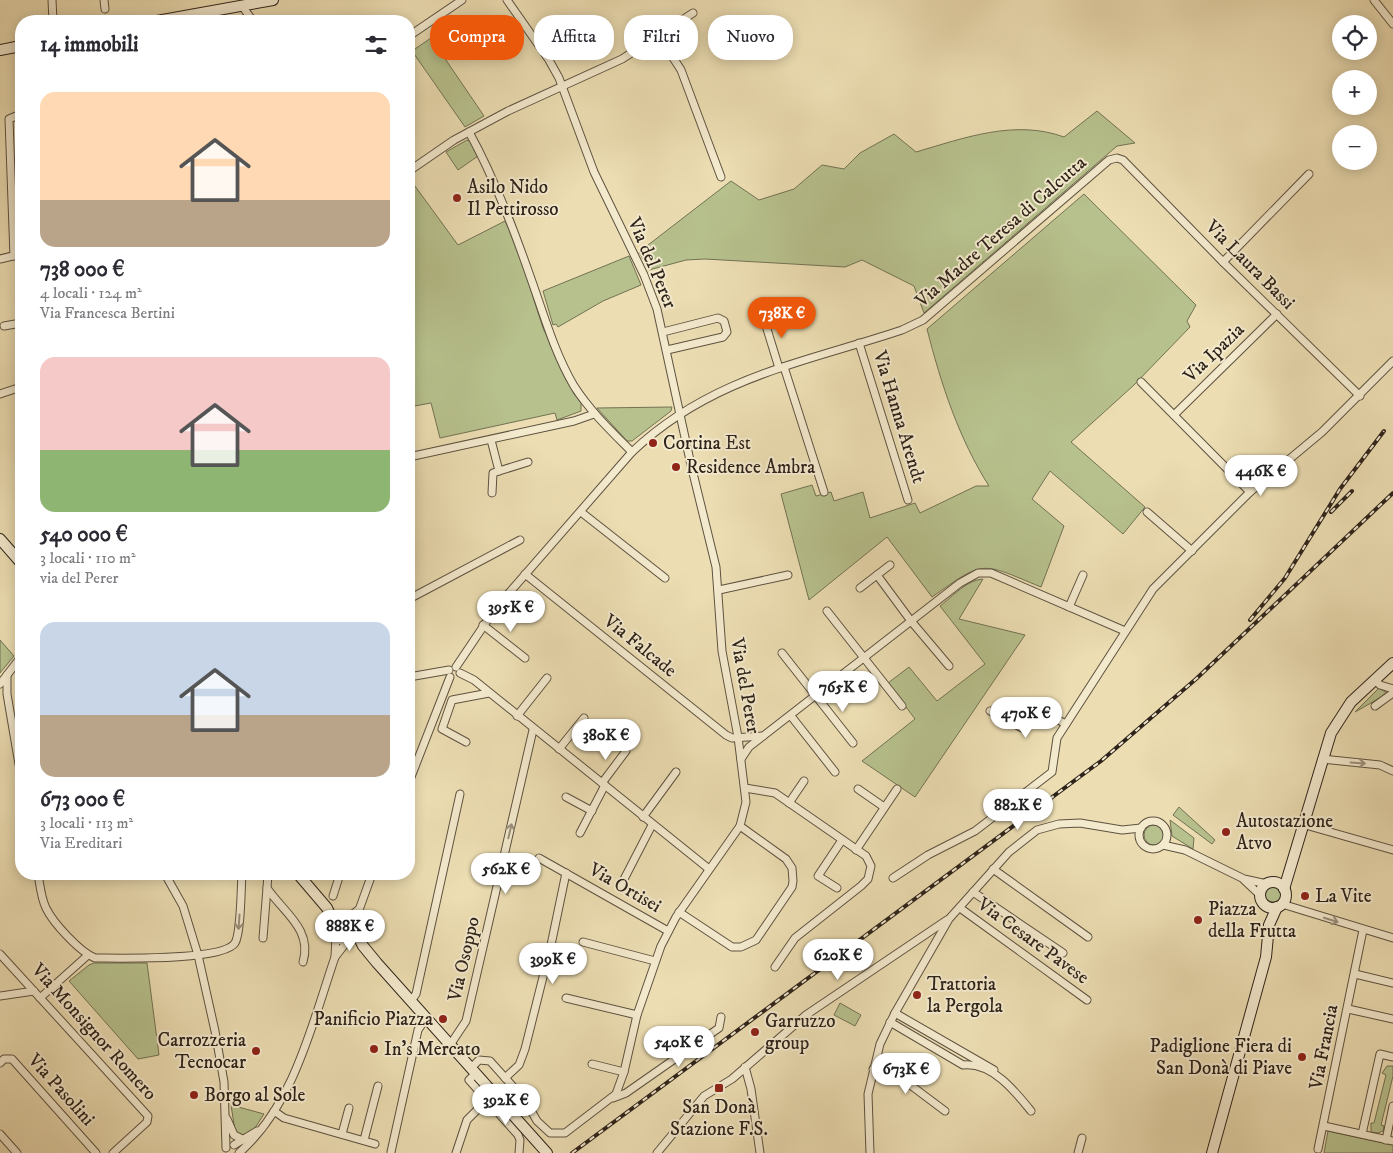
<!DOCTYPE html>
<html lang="it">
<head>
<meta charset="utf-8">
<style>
  body { margin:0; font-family:"IM FELL DW Pica",serif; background:#f2f2f3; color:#2b2b33; height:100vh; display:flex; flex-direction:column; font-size:19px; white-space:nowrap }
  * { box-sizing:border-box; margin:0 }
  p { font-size:16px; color:#7c7c81 }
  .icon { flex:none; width:28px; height:28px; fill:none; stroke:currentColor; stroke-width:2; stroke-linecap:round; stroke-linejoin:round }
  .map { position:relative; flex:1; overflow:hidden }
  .panel { position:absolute; left:15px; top:15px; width:400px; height:865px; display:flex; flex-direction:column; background:#fff; border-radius:20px; box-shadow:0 2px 12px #0003 }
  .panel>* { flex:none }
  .guide { position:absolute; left:430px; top:15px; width:475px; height:45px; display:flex; gap:10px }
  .fabs { position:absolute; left:1332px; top:15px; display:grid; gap:10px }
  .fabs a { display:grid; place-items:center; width:45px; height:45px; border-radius:50%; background:#fff; box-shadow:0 2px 12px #0003; font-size:25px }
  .price { position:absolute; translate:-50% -42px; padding:0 11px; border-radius:18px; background:#fff; color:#222; font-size:16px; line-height:32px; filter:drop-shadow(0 1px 2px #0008) }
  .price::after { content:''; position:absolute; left:50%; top:30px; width:15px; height:11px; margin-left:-8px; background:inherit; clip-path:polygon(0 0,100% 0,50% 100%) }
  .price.selected { background:#ea580c; color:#fff }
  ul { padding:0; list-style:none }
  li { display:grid; align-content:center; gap:10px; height:265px; padding:0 25px }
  li span { display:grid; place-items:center; height:155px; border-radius:15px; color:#555 }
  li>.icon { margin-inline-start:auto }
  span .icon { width:90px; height:90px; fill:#fffc; stroke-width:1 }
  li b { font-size:21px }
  h2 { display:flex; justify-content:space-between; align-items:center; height:60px; padding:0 25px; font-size:21px }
  .pill { padding:0 18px; border-radius:20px; background:#fff; box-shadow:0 2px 12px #0003; font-size:18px; line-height:45px }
  .pill.selected { background:#ea580c; color:#fff }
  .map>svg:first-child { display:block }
  .green { fill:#b7c18d; stroke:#727254 }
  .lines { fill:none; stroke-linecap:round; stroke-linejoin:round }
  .street-casing { stroke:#5e5240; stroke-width:9 }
  .secondary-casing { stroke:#2e231a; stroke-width:12 }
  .street { stroke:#f3e9cd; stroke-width:7 }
  .secondary { stroke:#f3e9cd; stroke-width:10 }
  .rail-casing { stroke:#2e231a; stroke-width:4 }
  .rail { stroke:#f3e9cd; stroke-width:2; stroke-dasharray:5.5; stroke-linecap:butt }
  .oneway { stroke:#9a907c }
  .poi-dot { fill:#8f2418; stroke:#f3e9cd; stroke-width:2 }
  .labels { text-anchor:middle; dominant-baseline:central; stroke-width:4; stroke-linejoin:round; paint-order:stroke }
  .poi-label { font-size:19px; fill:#2e231a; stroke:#f3e9cd; text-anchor:start }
  .street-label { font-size:19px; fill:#2e231a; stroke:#f3e9cd }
</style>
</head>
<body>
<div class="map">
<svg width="1393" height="1153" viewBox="0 0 1393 1153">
  <rect width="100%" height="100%" fill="#ecddb2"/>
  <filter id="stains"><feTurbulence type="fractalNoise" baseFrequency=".004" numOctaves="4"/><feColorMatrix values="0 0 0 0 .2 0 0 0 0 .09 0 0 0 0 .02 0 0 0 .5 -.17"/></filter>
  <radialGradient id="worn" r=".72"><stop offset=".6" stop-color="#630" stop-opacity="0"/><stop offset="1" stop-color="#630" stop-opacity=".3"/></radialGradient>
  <g class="green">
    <polygon points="431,38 484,116 465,127 412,51"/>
    <path d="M1097,111L1135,143L1117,146L924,313L914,286L862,260L845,267L705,259L686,260L649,270L639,252L731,181L759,200L794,189L822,165L844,169L860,153L894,134L916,152C964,138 1015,119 1064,137Z"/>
    <polygon points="467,140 471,142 478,156 458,170 446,152"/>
    <polygon points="412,182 458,245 505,221 517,247 543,328 574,394 581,403 581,411 557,420 555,413 440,438 431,403 409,407 409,184"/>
    <path d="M1084,194L1196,305L1187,321L1190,327L1134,385L1071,442L1145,507L1123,534L1050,471L1032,499L1064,526L1041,587C980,562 986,559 932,597L887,537L809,600L781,494L812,485L816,496L831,492L834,501L863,492L870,518L915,503L920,513L976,486H989C959,439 941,384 927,329Z"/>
    <polygon points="629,256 641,285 603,301 558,327 556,324 553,325 543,291"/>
    <polygon points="672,407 671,411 632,441 627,441 597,408"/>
    <path d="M983,579L959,619L1025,635L915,797L862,761L915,719L888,683L909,667L937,701L985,664L940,606C953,596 967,580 983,579Z"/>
    <polygon points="0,640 14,656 0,673"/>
    <polygon points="1379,688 1387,693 1385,695 1355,712"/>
    <polygon points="1179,807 1215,840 1212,844 1173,815"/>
    <polygon points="1170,820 1194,838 1193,849 1172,836"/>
    <circle cx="1154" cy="835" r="10"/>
    <circle cx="1273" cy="894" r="8"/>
    <circle cx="345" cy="927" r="7"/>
    <polygon points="94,963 147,963 159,1055 138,1059 69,981 89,965"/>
    <polygon points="840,1003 861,1015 855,1026 834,1015"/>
    <polygon points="1387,1066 1393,1066 1393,1076 1381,1125 1384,1126 1383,1131 1378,1133 1371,1132 1371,1123 1374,1123 1386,1075 1382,1073"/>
    <polygon points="231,1105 264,1114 253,1131 243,1135 235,1131"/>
    <polygon points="1328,1131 1393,1145 1393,1153 1324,1153"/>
  </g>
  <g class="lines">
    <defs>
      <g id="street">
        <polyline points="52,0 53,21"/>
        <polyline points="104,0 105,9"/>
        <polyline points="1374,0 1393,24"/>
        <polyline points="242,6 253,21"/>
        <polyline points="409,36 462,0"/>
        <polyline points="659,36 681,70 721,177"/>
        <path d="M469,132C494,177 513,227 530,276C543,312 554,352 574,386C590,411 611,431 632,452"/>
        <polyline points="409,171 454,140 508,111 622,59 693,13"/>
        <polyline points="14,256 9,119 21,114"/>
        <polyline points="0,259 21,254"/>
        <polyline points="1223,262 1309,174"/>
        <polyline points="763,316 779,368"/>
        <polyline points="4,326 21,323"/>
        <polyline points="663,332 718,318 724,321 727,332 723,337 667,350"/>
        <polyline points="859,343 908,500"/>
        <polyline points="784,367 824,492"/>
        <polyline points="1141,382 1250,492"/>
        <polyline points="0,394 21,387"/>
        <polyline points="1174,415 1277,314"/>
        <polyline points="491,440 499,471 493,473 492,493"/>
        <polyline points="409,457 574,421 594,414"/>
        <polyline points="499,471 528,462"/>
        <polyline points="581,512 665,578"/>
        <polyline points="1147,512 1192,551"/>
        <polyline points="525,574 726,735 732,738 763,736"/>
        <polyline points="877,575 911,621 949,666"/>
        <polyline points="860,588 890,565"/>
        <polyline points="719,590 788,575"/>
        <polyline points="409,599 520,540"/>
        <polyline points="1069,607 1083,575"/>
        <polyline points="827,611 902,706"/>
        <polyline points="483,625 525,658"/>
        <polyline points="782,653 853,743"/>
        <path d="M456,667L495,609L632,452C711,377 803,363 902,330L923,320L1109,160L1117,158L1123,160L1223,262L1360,396"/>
        <polyline points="460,673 474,680 709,869"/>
        <polyline points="7,675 7,694 21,776"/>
        <polyline points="409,677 449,670"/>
        <polyline points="1374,679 1380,685 1393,689"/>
        <polyline points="0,684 21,657"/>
        <polyline points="1375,706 1393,693"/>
        <polyline points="990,711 1022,728 1035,708 1066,724"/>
        <polyline points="517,716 547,678"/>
        <polyline points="791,716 835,772"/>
        <polyline points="466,742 442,729 452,700 489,693"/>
        <polyline points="559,749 584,718"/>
        <polyline points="741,759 749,747 960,583 978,573 991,573 1125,631"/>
        <polyline points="1322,759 1380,765 1393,771"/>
        <polyline points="409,782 450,677"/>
        <polyline points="602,783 626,751"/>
        <polyline points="745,788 775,793 866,856 871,866 868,879 861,886 795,938 775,967"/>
        <polyline points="858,789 884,807"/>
        <polyline points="566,797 592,811"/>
        <polyline points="789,803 804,781"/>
        <polyline points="643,817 676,772"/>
        <circle cx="1153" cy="835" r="14"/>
        <polyline points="1302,824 1393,850"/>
        <polyline points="580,833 605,785"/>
        <polyline points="1163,845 1185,850 1244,879 1267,884"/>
        <polyline points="856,850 897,789"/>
        <polyline points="539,858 668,931"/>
        <polyline points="993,869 1088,937"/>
        <path d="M38,874C40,885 41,898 46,908C53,923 80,952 95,958C119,958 223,961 235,943C241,933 241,888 242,874"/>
        <polyline points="165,874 183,906 198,955 215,1031 224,1082 226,1148"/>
        <path d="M268,874L267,888C282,911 313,929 303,962"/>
        <polyline points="893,878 928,855 975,831 1052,772 1057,738 1153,589 1250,492 1322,432 1393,361"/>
        <polyline points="1244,880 1260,895"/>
        <polyline points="621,885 652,825"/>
        <polyline points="837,888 818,876 842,840"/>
        <polyline points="973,892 1063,953"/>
        <polyline points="333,896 340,874"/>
        <polyline points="1282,904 1393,938"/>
        <polyline points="960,908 1087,1000"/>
        <polyline points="679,912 732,947 741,947 756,940 792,887 793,881 792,868 786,859 740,826"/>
        <polyline points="350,916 358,910"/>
        <polyline points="355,921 372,874"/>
        <polyline points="263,938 267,888"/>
        <polyline points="583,942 655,961"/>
        <polyline points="0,954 148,1116 147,1122 113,1153"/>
        <polyline points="335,957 349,939"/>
        <polyline points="1355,974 1393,983"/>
        <polyline points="0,996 34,991"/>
        <polyline points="40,998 88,955"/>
        <polyline points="566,998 637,1015"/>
        <polyline points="411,1001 416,994 460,794"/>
        <polyline points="1348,1009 1393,1019"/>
        <polyline points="895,1013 994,1070"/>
        <path d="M890,1022L963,1065C992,1062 1015,1091 1031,1111"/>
        <polyline points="450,1045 466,1021 533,730"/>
        <polyline points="0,1063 4,1059 12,1059 96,1153"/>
        <polyline points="592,1064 624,1072"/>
        <polyline points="745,1067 751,1089 760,1153"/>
        <polyline points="471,1068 479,1060 490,1061 525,1100 537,1121 550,1133 565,1133 616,1094 624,1072 637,1015 661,946 676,917 740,826 746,802 738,737 722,651 716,567 691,465 657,309 644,275 594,172 559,78 549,60 507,0"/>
        <polyline points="873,1069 901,1078 945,1111"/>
        <polyline points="476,1073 469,1080 518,1135 520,1140 519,1153"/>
        <polyline points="505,1078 519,1065 525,1049 551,945 566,873"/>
        <polyline points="613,1098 626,1093 719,1028 721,1017"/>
        <polyline points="274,1111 284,1118 375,1144"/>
        <polyline points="227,1119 234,1135 244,1140"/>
        <polyline points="1324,1126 1393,1141"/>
        <polyline points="0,1134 17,1153"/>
        <polyline points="342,1134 349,1108"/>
        <polyline points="1362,1134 1380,1054 1393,1057"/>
        <polyline points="364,1140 378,1086"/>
        <polyline points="1386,1140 1393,1106"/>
        <polyline points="234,1145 257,1131"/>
        <polyline points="1318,1149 1363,930"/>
        <polyline points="391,1152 418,1030 426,1018"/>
        <path d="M239,1153C294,1105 312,1024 335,957L336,936"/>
        <polyline points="456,1153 467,1120 486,1101"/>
        <polyline points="657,1153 704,1096 732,1079 806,1015 947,920"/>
        <polyline points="870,1153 868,1094 880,1044 895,1013 949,919 1009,852 1037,830 1059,824 1080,823 1122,830 1141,828"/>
        <polyline points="1078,1153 1082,1138"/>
      </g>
      <g id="secondary">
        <polyline points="157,21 273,0"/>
        <polyline points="0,50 21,46"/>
        <polyline points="0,539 21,563"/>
        <polyline points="298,874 327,908 334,924"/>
        <circle cx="1273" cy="895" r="13"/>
        <polyline points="1284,889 1331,733 1351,702 1393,663"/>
        <circle cx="345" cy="928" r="12"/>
        <polyline points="356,932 363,946 377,963 547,1153"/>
        <polyline points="1212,1153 1266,957 1269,925 1277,907"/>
      </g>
    </defs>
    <use href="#street" class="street-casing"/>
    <use href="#secondary" class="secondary-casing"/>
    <use href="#street" class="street"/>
    <use href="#secondary" class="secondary"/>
    <defs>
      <g id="rail">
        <polyline points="1331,512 1352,491"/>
        <polyline points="1250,620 1285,578 1340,489 1384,431"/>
        <polyline points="572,1153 1101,761 1196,679 1393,493"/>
      </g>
    </defs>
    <use href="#rail" class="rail-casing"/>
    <use href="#rail" class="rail"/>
  </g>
  <defs><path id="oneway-shaft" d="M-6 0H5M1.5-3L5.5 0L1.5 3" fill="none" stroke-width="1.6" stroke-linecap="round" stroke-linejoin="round" transform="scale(1.25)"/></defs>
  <g class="oneway">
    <use href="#oneway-shaft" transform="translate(1358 763) rotate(4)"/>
    <use href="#oneway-shaft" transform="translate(510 831) rotate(-77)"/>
    <use href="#oneway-shaft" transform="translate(1331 920) rotate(17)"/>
    <use href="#oneway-shaft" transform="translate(239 922) rotate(94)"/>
  </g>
  <g class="poi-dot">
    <circle cx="457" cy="198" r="5"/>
    <circle cx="653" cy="443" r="5"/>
    <circle cx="676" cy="467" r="5"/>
    <circle cx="1226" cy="832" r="5"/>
    <circle cx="1305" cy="896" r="5"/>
    <circle cx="1198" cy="920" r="5"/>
    <circle cx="917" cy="995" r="5"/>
    <circle cx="443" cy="1019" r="5"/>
    <circle cx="755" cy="1032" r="5"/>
    <circle cx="374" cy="1049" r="5"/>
    <circle cx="256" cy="1051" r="5"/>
    <circle cx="1302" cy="1057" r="5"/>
    <rect x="714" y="1083" width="10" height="10" rx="2.5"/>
    <circle cx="194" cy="1095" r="5"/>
  </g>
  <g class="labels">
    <g class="poi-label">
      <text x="467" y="187">Asilo Nido<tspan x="467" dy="22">Il Pettirosso</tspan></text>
      <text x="663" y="443">Cortina Est</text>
      <text x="686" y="467">Residence Ambra</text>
      <text x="1236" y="821">Autostazione<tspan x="1236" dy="22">Atvo</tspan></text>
      <text x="1315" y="896">La Vite</text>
      <text x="1208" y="909">Piazza<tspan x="1208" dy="22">della Frutta</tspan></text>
      <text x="927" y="984">Trattoria<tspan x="927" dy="22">la Pergola</tspan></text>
      <text x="433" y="1019" text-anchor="end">Panificio Piazza</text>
      <text x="765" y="1021">Garruzzo<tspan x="765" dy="22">group</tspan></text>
      <text x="246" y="1040" text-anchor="end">Carrozzeria<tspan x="246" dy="22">Tecnocar</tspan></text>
      <text x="1292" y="1046" text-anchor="end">Padiglione Fiera di<tspan x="1292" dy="22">San Donà di Piave</tspan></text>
      <text x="384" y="1049">In's Mercato</text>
      <text x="204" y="1095">Borgo al Sole</text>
      <text x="719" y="1107" text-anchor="middle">San Donà<tspan x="719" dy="22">Stazione F.S.</tspan></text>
    </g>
    <g class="street-label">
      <text transform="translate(1001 232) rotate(-41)">Via Madre Teresa di Calcutta</text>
      <text transform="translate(652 263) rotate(67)">Via del Perer</text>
      <text transform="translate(1250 265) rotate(45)">Via Laura Bassi</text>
      <text transform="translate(1214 353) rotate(-44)">Via Ipazia</text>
      <text transform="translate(899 417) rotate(73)">Via Hanna Arendt</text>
      <text transform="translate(640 646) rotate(39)">Via Falcade</text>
      <text transform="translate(745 686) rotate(80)">Via del Perer</text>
      <text transform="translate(625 888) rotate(30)">Via Ortisei</text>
      <text transform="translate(1033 941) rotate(36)">Via Cesare Pavese</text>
      <text transform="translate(464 959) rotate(-77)">Via Osoppo</text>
      <text transform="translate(94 1032) rotate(48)">Via Monsignor Romero</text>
      <text transform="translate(1324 1047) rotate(-79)">Via Francia</text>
      <text transform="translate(61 1090) rotate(48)">Via Pasolini</text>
    </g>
  </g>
  <rect width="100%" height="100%" filter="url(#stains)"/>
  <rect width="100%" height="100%" fill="url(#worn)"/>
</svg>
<div class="fabs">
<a><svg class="icon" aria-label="locate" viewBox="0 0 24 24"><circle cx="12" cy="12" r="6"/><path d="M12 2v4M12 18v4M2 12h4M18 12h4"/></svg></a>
<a>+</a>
<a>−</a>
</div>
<b class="price selected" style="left:782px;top:339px">738K €</b>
<b class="price" style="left:1261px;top:497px">446K €</b>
<b class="price" style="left:511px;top:633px">395K €</b>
<b class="price" style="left:843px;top:713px">765K €</b>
<b class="price" style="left:1026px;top:739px">470K €</b>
<b class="price" style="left:606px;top:761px">380K €</b>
<b class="price" style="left:1018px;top:831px">882K €</b>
<b class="price" style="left:506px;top:895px">562K €</b>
<b class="price" style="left:350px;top:952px">888K €</b>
<b class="price" style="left:838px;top:981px">620K €</b>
<b class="price" style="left:553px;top:985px">399K €</b>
<b class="price" style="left:679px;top:1068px">540K €</b>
<b class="price" style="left:906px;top:1095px">673K €</b>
<b class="price" style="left:506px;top:1126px">392K €</b>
<div class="guide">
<a class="pill selected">Compra</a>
<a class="pill">Affitta</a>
<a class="pill">Filtri</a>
<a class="pill">Nuovo</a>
</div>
<section class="panel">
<h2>14 immobili<svg class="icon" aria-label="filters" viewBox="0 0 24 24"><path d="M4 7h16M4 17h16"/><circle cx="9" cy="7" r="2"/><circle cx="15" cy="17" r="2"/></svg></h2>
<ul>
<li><span style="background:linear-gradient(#ffd9b3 70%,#b9a48a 0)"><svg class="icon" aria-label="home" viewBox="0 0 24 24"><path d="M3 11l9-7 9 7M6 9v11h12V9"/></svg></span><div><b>738 000 €</b><p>4 locali · 124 m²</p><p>Via Francesca Bertini</p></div></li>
<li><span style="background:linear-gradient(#f6c9c9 60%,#8fb573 0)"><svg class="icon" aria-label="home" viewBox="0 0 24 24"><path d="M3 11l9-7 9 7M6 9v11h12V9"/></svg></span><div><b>540 000 €</b><p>3 locali · 110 m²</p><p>via del Perer</p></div></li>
<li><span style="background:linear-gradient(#c9d6e8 60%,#b9a48a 0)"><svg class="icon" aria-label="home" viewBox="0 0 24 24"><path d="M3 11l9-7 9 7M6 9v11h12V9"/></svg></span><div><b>673 000 €</b><p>3 locali · 113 m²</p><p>Via Ereditari</p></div></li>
</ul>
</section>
</div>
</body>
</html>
